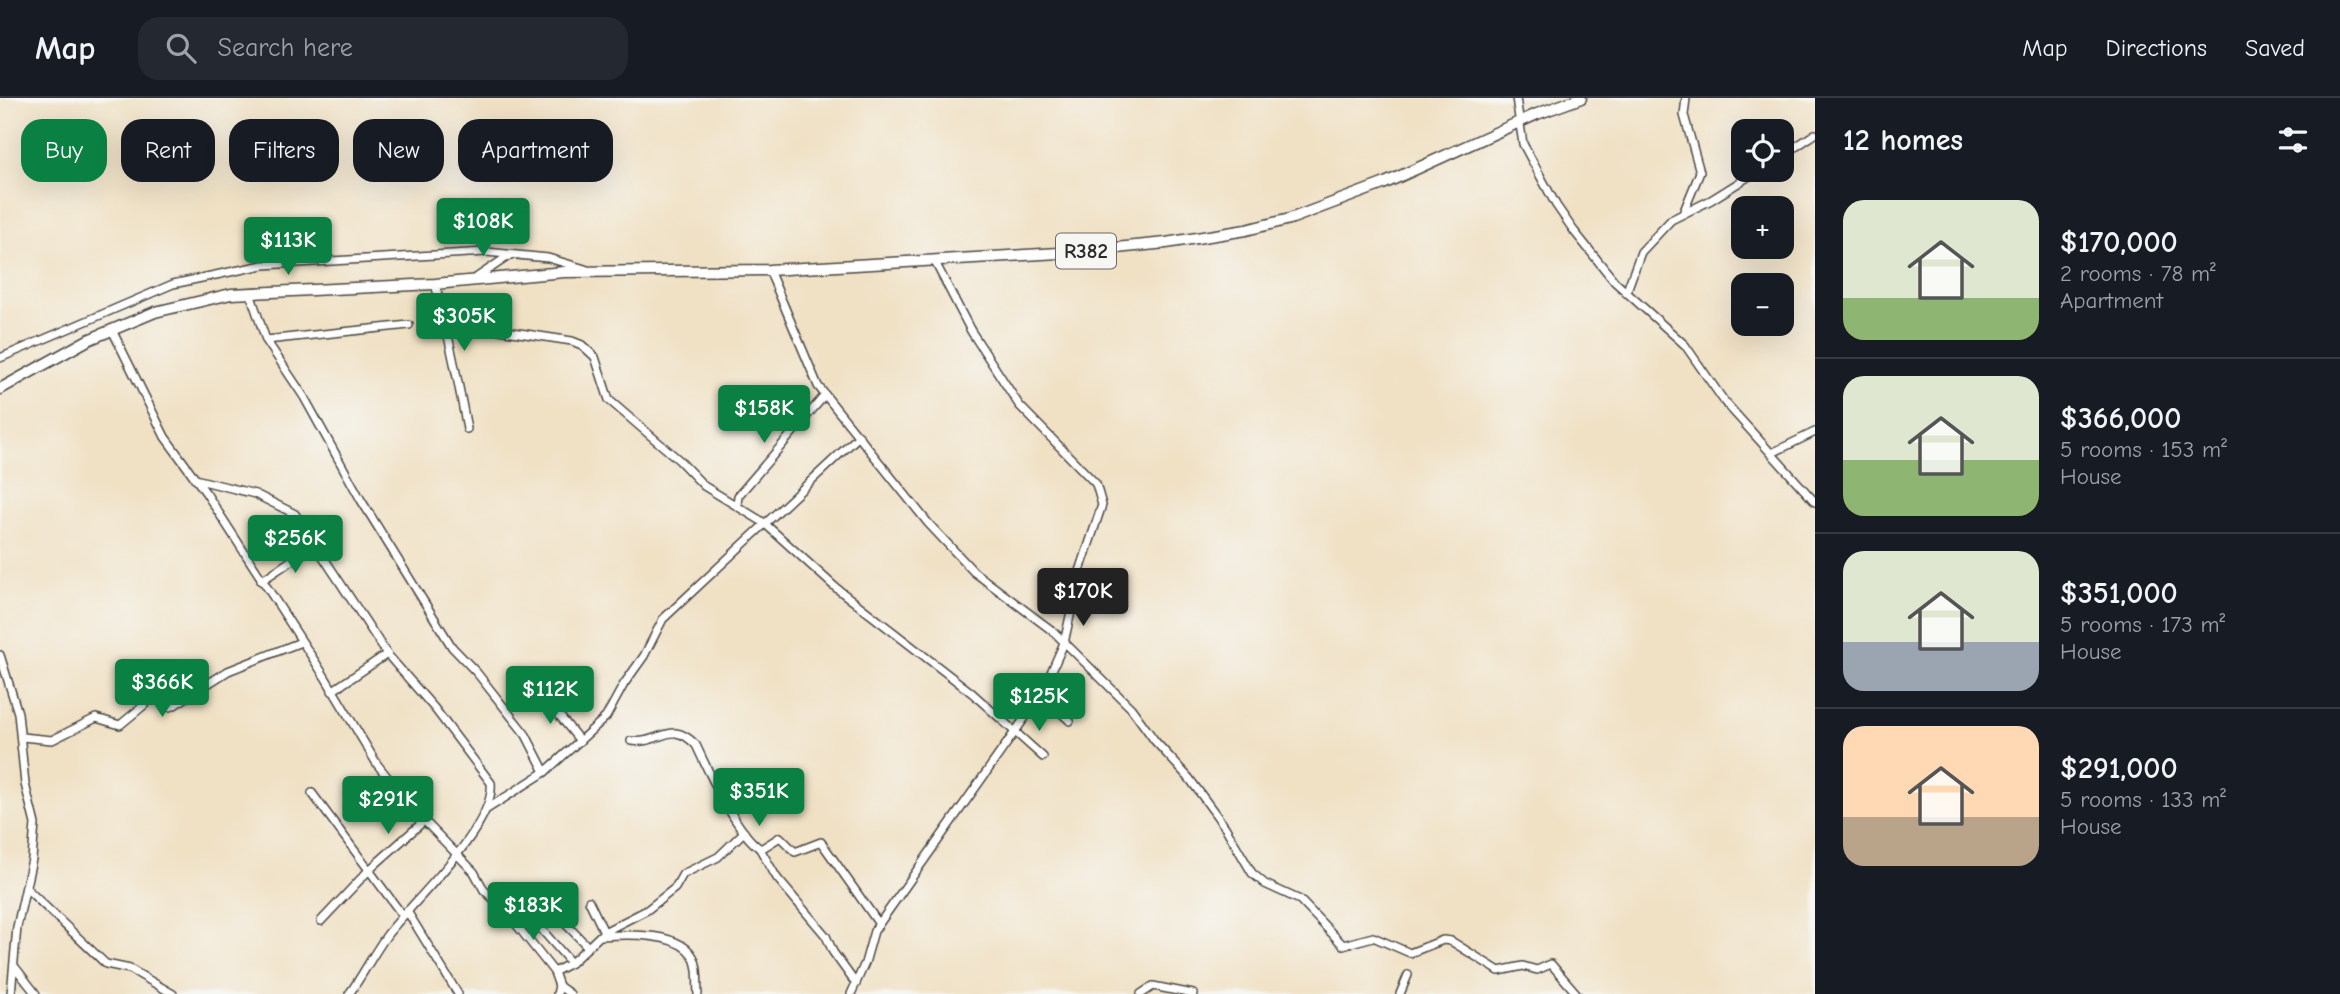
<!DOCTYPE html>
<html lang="en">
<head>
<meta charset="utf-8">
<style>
  body { margin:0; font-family:"Comic Neue",sans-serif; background:#242831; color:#f1f3f6; height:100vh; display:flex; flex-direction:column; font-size:26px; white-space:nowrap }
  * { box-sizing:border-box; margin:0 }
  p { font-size:23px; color:#9ea1a6 }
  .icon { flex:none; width:38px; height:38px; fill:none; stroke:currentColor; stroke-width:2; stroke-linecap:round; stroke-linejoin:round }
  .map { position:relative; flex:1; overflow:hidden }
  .details { display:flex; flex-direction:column; background:#171b24; width:525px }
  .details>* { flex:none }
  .top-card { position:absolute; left:21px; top:21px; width:665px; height:63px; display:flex; gap:14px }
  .fabs { position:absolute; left:1731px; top:21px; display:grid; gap:14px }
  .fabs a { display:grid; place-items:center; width:63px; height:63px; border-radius:14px; background:#171b24; box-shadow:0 7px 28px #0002; font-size:35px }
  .price { position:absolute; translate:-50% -60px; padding:0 16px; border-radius:7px; background:#0b8043; color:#fff; font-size:23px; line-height:46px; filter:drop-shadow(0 2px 4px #0008) }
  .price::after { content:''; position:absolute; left:50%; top:42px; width:21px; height:16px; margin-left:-10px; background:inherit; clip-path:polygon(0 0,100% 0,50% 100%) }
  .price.current { background:#222; color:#fff }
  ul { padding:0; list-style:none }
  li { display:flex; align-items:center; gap:21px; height:175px; padding:0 28px }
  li+li { border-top:2px solid #363941 }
  li span { display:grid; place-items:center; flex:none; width:196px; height:140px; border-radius:21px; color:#555 }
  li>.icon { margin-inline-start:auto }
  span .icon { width:84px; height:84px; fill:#fffc; stroke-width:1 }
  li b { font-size:30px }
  h2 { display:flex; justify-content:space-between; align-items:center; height:84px; padding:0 28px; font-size:30px }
  .pill { padding:0 24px; border-radius:21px; background:#171b24; box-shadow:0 7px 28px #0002; font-size:24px; line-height:63px }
  .pill.current { background:#0b8043; color:#fff }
  header { display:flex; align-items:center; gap:42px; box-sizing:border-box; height:98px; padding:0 35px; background:#171b24; border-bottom:2px solid #363941 }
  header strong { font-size:33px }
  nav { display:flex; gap:38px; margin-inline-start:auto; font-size:24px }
  .search { width:490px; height:63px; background:#242831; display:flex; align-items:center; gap:18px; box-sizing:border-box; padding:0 24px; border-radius:21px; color:#9ea1a6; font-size:26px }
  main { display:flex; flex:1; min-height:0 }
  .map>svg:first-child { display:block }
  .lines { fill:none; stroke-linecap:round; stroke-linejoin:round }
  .street-casing { stroke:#494642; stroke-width:10 }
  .primary-casing { stroke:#494642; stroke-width:13 }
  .street { stroke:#fff; stroke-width:7 }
  .primary { stroke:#fff; stroke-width:10 }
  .labels { text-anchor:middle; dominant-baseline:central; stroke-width:7; stroke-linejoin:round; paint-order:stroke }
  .shield { fill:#f6f6f2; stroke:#686867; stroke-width:2 }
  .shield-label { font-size:21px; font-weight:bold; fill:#2b2b2b }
</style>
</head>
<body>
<header>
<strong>Map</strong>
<div class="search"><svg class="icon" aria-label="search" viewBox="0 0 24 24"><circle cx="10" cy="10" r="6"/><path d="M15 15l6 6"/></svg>Search here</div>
<nav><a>Map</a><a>Directions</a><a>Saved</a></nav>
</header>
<main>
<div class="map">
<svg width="1815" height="896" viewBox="0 0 1815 896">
  <rect width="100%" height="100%" fill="#f6f6f2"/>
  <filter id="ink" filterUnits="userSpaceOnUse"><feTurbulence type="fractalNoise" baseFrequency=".0143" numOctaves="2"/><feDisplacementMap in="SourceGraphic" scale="14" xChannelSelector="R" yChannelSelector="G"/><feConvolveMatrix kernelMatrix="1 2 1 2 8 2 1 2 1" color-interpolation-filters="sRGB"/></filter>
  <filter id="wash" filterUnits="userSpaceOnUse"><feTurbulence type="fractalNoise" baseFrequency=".00686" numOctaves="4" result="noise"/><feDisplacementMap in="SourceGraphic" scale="28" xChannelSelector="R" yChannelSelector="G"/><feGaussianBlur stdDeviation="1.57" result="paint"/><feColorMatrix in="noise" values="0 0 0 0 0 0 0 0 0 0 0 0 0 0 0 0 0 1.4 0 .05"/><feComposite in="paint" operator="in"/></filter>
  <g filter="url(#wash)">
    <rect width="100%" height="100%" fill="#f0e1c5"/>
  </g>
  <g filter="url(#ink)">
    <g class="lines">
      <defs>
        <g id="street">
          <polyline points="1516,0 1523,46 1556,107 1574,133 1615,184 1685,247 1724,303 1815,404"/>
          <polyline points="1782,58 1815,36"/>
          <polyline points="1684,113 1700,74 1684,17 1686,0"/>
          <polyline points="769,172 818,288 928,425 974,474 1054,534 1131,610 1155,643 1189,680 1225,729 1252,775 1265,786 1300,802 1343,847 1373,839 1410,855 1443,842 1451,843 1499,873 1523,868 1537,872 1551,866 1577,896"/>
          <polyline points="476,180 510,157"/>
          <path d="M435,186C448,233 458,282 467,331"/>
          <polyline points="250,195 266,242 304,299 361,402 452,549 477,575 526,637 545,674"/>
          <polyline points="1626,195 1641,154 1671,122 1711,102 1759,72"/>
          <polyline points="446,224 572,243 582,247 595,259 609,302 679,362 704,388 763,424 835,489 972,595 1043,659"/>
          <polyline points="112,232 165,339 206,395 325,579 377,666 411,709 474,774 484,792 504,811 554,874 559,888 557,896"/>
          <polyline points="266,242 409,227"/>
          <polyline points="0,260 173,186 263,167 486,154 548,160 585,171"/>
          <polyline points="1772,355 1815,334"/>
          <path d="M195,381L255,396L295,416L387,556L435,611L491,685C496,728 414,802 387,837C373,856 363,877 349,896"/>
          <polyline points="737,407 738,398 825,297"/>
          <polyline points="261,483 313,448"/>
          <polyline points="0,557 18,615 25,686 35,726 32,761 17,829 11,896"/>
          <polyline points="332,593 387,556"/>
          <polyline points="542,596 580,643"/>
          <polyline points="1041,597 1070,623"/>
          <polyline points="22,639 52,642 96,620 120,627 154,599 169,609 173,608 228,573 301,544"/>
          <path d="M631,643C661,647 670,620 696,647C708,673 738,738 761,751L780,739L795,754L821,744L879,826"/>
          <polyline points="312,695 403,818"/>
          <polyline points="487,711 545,674 606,619 624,586 644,558 663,521 859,338"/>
          <polyline points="760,751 777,780 826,838 833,854 856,886"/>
          <polyline points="26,790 106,866 130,871 173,896"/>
          <polyline points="589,803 604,834"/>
          <polyline points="505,811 535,824 571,865"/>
          <polyline points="407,813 458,896"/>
          <polyline points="321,823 369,772 424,723"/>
          <polyline points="540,830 557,817 588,849"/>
          <path d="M600,838C627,836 685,833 695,863C699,874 697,885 698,896"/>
          <polyline points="15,869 36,896"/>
          <polyline points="554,874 571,865 604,834 647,812 675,790 683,776 718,759 744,734"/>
          <polyline points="559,888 570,896"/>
          <polyline points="851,896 865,865 874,833 1041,597 1064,545 1080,473 1102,407 1096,386 1019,307 971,233 934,162"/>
          <polyline points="1141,896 1153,888 1193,896"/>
          <polyline points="1400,896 1408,877"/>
        </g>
        <polyline id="primary" points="0,291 88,242 155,214 231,196 435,186 564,174 769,172 1076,154 1166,145 1246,132 1290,121 1383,86 1537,16 1581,0"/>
      </defs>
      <use href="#street" class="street-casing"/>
      <use href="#primary" class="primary-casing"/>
      <use href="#street" class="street"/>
      <use href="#primary" class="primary"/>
    </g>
  </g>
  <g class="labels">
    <rect class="shield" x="1056" y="135.5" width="60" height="35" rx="5"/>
    <g class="shield-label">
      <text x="1086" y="153">R382</text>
    </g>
  </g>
</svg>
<div class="fabs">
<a><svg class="icon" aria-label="locate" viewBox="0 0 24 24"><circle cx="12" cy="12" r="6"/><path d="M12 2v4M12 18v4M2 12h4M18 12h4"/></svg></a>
<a>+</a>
<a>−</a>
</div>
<b class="price" style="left:483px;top:160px">$108K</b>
<b class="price" style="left:288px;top:179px">$113K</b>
<b class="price" style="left:464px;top:255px">$305K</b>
<b class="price" style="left:764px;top:347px">$158K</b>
<b class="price" style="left:295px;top:477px">$256K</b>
<b class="price current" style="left:1083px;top:530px">$170K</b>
<b class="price" style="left:162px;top:621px">$366K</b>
<b class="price" style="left:550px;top:628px">$112K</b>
<b class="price" style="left:1039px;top:635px">$125K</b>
<b class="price" style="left:759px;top:730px">$351K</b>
<b class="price" style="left:388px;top:738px">$291K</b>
<b class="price" style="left:533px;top:844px">$183K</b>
<div class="top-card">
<a class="pill current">Buy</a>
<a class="pill">Rent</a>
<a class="pill">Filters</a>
<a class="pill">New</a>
<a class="pill">Apartment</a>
</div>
</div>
<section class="details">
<h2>12 homes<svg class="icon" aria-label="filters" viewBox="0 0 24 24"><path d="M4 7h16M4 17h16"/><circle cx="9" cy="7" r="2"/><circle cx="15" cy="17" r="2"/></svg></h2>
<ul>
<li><span style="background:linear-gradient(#dfe7d0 70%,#8fb573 0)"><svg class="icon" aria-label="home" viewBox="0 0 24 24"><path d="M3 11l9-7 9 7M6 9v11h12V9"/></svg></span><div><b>$170,000</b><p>2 rooms · 78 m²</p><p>Apartment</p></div></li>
<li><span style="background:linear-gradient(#dfe7d0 60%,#8fb573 0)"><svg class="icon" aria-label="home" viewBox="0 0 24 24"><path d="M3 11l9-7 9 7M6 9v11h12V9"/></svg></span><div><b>$366,000</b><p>5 rooms · 153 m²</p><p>House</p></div></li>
<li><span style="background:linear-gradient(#dfe7d0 65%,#9aa5b1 0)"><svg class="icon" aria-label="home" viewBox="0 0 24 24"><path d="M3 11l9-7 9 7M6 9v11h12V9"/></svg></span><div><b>$351,000</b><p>5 rooms · 173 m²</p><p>House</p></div></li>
<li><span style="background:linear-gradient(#ffd9b3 65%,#b9a48a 0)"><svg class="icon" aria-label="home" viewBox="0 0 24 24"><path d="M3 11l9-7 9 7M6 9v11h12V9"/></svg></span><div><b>$291,000</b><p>5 rooms · 133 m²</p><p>House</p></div></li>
</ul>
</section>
</main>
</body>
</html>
